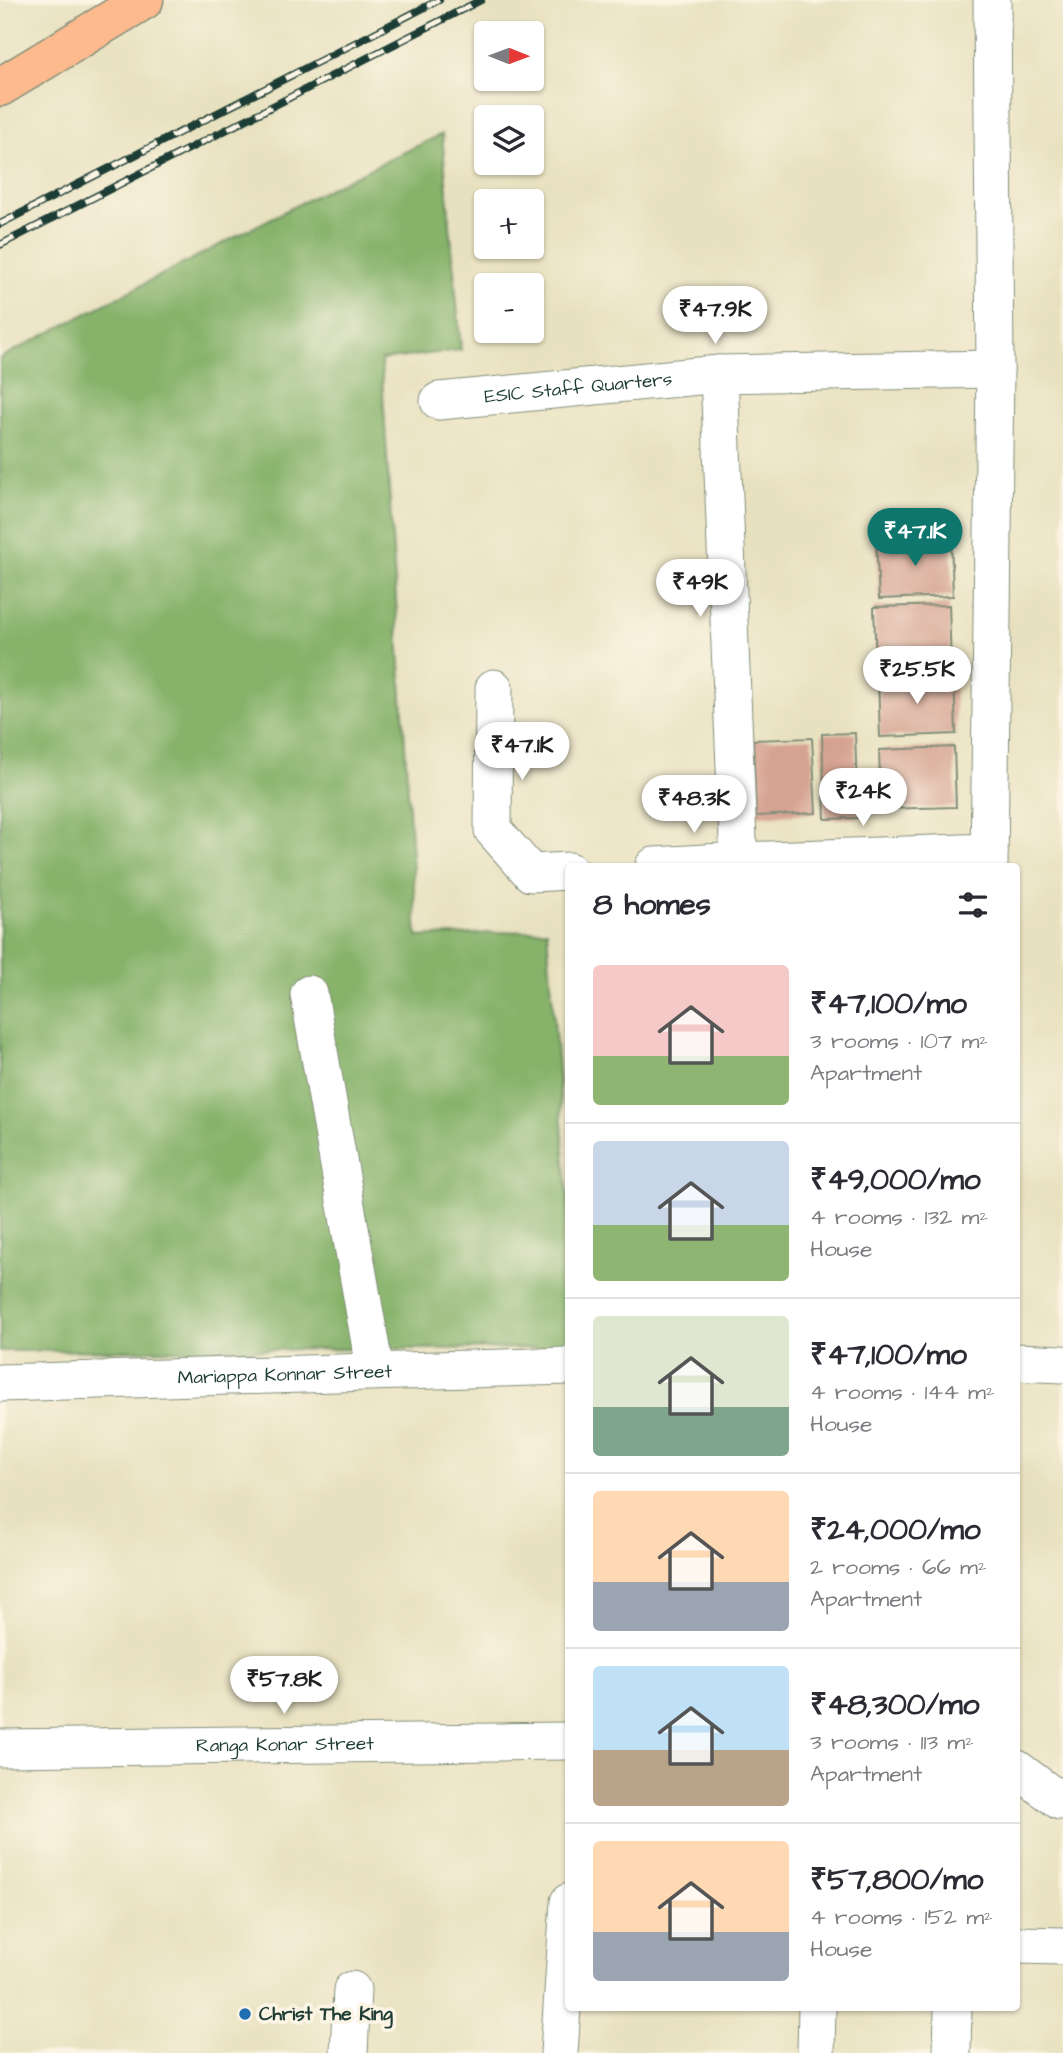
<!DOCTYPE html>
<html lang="en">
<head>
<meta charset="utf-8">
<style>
  body { margin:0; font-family:"Architects Daughter",sans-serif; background:#f2f2f3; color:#2b2b33; height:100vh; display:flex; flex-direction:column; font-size:26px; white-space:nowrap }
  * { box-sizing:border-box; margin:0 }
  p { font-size:23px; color:#7c7c81 }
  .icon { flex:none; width:38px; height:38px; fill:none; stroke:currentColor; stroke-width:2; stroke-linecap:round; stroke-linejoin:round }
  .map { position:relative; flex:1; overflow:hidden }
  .side { position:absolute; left:565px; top:863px; width:455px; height:1148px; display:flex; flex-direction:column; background:#fff; border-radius:7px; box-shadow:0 2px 5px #0004 }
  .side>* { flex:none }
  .needle { width:46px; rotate:91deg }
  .fabs { position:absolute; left:474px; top:21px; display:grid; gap:14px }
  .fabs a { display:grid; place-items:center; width:70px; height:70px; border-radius:7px; background:#fff; box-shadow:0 2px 5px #0004; font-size:35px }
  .price { position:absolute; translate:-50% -60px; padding:0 16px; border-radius:24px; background:#fff; color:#222; font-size:23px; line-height:46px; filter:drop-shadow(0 2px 4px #0008) }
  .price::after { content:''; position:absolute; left:50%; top:42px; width:21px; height:16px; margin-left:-10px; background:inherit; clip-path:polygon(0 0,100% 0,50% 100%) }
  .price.on { background:#0f766e; color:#fff }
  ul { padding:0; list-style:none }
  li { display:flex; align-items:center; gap:21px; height:175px; padding:0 28px }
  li+li { border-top:2px solid #e1e1e2 }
  li span { display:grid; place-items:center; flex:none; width:196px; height:140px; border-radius:7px; color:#555 }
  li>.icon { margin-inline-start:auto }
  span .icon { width:84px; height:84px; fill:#fffc; stroke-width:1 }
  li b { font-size:30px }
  h2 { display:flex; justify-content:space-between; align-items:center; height:84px; padding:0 28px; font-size:30px }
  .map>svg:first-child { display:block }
  .forest { fill:#86b26a; stroke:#52784f; stroke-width:2 }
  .building { fill:#d6a291 }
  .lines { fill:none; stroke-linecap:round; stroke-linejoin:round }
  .minor-casing { stroke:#848f7a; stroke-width:39 }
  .major-casing { stroke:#848f7a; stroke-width:41 }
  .minor { stroke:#fff; stroke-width:37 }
  .major { stroke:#fcba8e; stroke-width:38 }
  .rail-casing { stroke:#1f3d34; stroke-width:8 }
  .rail { stroke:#fcf5e5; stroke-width:5; stroke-dasharray:16; stroke-linecap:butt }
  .poi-dot { fill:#1f6fb2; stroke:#fcf5e5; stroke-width:2.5 }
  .labels { text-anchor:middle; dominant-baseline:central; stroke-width:7; stroke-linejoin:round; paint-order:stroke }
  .street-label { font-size:19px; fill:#1f3d34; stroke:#fcf5e5 }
  .poi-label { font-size:19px; font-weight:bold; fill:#1f3d34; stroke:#fcf5e5; text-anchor:start }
</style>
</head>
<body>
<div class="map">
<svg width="1063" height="2053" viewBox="0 0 1063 2053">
  <rect width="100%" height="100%" fill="#fcf5e5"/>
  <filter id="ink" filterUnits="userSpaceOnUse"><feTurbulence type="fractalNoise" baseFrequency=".0143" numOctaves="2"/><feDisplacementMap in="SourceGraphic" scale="14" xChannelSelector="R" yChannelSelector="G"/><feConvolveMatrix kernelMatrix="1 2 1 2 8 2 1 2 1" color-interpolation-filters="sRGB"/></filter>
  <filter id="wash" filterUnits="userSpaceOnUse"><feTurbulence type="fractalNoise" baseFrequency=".00686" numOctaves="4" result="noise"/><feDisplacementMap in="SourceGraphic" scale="28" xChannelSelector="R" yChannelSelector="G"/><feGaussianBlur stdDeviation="1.57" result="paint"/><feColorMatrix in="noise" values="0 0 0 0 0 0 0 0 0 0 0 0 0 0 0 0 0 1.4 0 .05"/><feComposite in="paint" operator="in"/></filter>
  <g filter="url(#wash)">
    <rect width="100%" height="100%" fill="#e8e1bf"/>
    <polygon class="forest" points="442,134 461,350 381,360 417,937 547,930 569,1212 569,1348 0,1351 0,358 332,187"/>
    <g id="blocks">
      <g class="building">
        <polygon points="951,537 953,596 879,599 876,540"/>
        <polygon points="949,605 951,665 876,667 874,607"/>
        <polygon points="954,675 956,734 880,737 878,678"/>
        <polygon points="855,733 858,818 825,819 822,734"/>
        <polygon points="812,738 816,813 756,816 753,740"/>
        <polygon points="954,747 956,807 881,809 879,750"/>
      </g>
    </g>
  </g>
  <g filter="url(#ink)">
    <use href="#blocks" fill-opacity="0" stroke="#848f7a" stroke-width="2"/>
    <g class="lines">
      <defs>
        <g id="minor">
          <polyline points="719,374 739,866"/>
          <path id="s1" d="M439,401L719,374L995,369"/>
          <polyline points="494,688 493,830 531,873 569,871"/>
          <polyline points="654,866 739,861 989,852"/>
          <polyline points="989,866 995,369 992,0"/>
          <polyline points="309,994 375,1371"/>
          <polyline points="1017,1362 1063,1364"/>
          <path id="s2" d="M0,1383L569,1366"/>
          <path id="s3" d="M0,1748L569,1741"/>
          <polyline points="1017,1769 1060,1801 1063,1801"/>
          <polyline points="1017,1945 1063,1946"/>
          <polyline points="349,2053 352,1990"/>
          <polyline points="559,2053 569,1902"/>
          <polyline points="816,2053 817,2007"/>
          <polyline points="952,2053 953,2007"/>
        </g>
        <polyline id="major" points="0,87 144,0"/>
      </defs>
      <use href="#minor" class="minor-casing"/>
      <use href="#major" class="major-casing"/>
      <use href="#minor" class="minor"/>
      <use href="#major" class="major"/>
      <defs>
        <g id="rail">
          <polyline points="0,224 439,0"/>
          <polyline points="0,245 481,0"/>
        </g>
      </defs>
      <use href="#rail" class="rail-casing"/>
      <use href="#rail" class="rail"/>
    </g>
  </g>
  <circle class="poi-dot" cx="245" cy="2014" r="7"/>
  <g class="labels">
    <g class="street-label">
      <text stroke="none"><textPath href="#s1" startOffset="140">ESIC Staff Quarters</textPath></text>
      <text stroke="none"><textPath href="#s2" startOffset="285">Mariappa Konnar Street</textPath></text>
      <text stroke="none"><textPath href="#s3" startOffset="285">Ranga Konar Street</textPath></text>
    </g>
    <g class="poi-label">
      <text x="259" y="2014">Christ The King</text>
    </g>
  </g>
</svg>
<div class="fabs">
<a><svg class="needle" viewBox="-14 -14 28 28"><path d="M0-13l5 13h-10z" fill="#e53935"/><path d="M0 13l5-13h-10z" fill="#7c7c81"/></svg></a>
<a><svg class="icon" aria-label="layers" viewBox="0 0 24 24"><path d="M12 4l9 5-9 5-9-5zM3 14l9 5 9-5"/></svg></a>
<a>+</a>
<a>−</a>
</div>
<b class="price" style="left:715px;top:346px">₹47.9K</b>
<b class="price on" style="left:915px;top:568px">₹47.1K</b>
<b class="price" style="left:700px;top:619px">₹49K</b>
<b class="price" style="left:917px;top:706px">₹25.5K</b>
<b class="price" style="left:522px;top:782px">₹47.1K</b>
<b class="price" style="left:863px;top:828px">₹24K</b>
<b class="price" style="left:694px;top:835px">₹48.3K</b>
<b class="price" style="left:284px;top:1716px">₹57.8K</b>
<section class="side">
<h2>8 homes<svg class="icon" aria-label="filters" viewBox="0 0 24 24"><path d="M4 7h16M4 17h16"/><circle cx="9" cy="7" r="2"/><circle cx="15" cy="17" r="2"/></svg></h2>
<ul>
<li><span style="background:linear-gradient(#f6c9c9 65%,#8fb573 0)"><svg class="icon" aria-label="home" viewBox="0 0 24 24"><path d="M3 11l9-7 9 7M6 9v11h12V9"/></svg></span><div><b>₹47,100/mo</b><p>3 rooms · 107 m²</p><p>Apartment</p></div></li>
<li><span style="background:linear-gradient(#c9d6e8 60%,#8fb573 0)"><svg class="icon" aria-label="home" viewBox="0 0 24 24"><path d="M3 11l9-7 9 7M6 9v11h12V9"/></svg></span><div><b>₹49,000/mo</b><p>4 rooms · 132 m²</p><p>House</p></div></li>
<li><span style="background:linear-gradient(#dfe7d0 65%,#7fa58c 0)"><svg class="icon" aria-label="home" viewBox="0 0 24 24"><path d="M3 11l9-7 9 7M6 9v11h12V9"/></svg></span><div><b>₹47,100/mo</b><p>4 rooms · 144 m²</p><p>House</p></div></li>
<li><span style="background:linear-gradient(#ffd9b3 65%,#9aa5b1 0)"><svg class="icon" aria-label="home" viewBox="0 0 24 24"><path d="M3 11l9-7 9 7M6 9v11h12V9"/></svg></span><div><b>₹24,000/mo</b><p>2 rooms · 66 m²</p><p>Apartment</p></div></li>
<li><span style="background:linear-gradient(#bfe0f5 60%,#b9a48a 0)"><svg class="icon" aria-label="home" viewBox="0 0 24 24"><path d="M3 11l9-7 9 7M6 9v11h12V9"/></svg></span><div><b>₹48,300/mo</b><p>3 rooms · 113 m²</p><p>Apartment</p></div></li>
<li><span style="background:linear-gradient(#ffd9b3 65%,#9aa5b1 0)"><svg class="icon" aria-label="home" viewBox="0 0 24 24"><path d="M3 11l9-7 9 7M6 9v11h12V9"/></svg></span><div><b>₹57,800/mo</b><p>4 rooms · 152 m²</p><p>House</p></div></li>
</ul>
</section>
</div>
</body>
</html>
